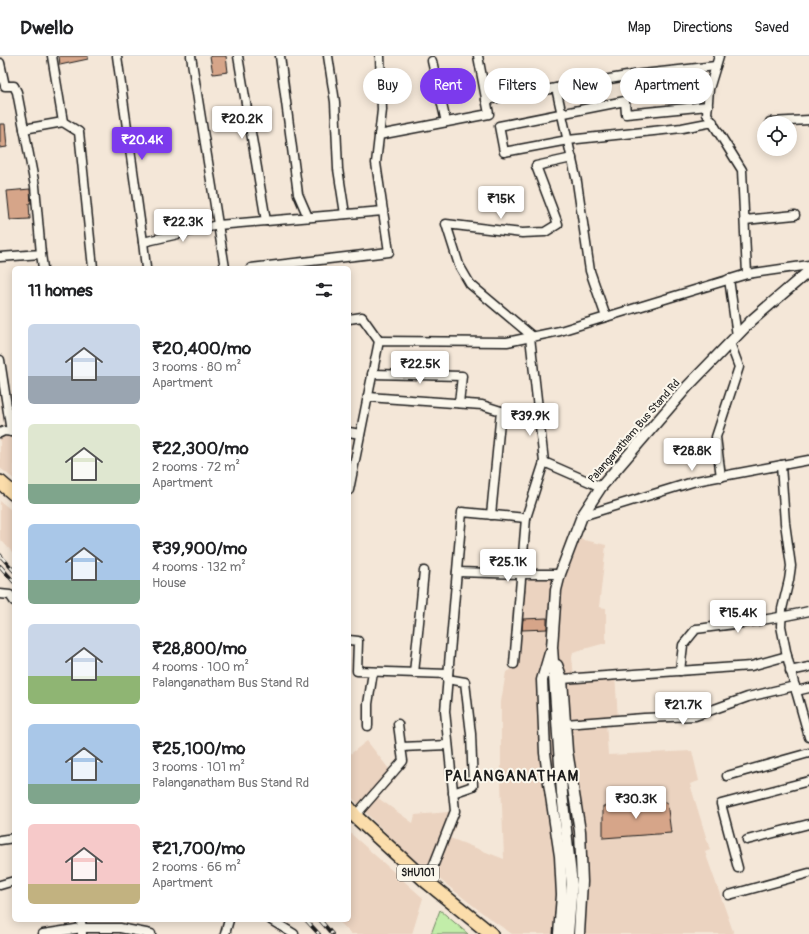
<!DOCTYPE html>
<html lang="en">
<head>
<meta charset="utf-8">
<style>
  body { margin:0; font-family:Pangolin,sans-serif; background:#f2f2f2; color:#202124; height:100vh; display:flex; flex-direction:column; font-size:15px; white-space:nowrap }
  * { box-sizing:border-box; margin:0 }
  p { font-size:13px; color:#757577 }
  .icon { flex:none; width:22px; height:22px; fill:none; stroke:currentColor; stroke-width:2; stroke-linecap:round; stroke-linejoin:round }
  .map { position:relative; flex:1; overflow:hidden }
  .panel { position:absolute; left:12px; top:210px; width:339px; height:656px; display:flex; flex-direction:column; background:#fff; border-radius:6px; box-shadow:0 2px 10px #0003 }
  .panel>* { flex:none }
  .hud { position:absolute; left:363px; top:12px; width:380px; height:36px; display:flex; gap:8px }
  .fabs { position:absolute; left:757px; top:60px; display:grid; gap:8px }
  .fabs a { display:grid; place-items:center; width:40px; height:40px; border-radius:50%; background:#fff; box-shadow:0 2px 10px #0003; font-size:20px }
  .price { position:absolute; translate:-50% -34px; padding:0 9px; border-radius:4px; background:#fff; color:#222; font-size:13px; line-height:26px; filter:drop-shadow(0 1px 2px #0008) }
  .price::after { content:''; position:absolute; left:50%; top:24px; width:12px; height:9px; margin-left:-6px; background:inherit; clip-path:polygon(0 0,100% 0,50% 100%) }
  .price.on { background:#7c3aed; color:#fff }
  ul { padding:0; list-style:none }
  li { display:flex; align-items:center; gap:12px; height:100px; padding:0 16px }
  li span { display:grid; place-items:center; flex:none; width:112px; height:80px; border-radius:6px; color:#555 }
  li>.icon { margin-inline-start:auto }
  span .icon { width:48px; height:48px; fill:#fffc; stroke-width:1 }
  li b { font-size:17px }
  h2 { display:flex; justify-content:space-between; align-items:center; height:48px; padding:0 16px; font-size:17px }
  .tag { padding:0 14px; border-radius:18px; background:#fff; box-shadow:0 2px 10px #0003; font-size:14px; line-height:36px }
  .tag.on { background:#7c3aed; color:#fff }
  header { display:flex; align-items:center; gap:24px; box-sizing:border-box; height:56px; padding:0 20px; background:#fff; border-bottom:1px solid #e0e0e0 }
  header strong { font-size:19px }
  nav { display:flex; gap:22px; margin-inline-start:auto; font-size:14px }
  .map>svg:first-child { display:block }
  .built { fill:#ebd3c0 }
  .green { fill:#c2eda9; stroke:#6f8462 }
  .building { fill:#d6a589; stroke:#1c1c1c }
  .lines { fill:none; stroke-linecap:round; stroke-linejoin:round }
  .minor-casing { stroke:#1c1c1c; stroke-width:11 }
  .tertiary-casing { stroke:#1c1c1c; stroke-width:13 }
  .primary-casing { stroke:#1c1c1c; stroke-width:16 }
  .minor { stroke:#fbf7ec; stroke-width:8 }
  .tertiary { stroke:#fbf7ec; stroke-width:10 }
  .primary { stroke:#fbddab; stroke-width:13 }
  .rail-casing { stroke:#1c1c1c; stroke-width:4 }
  .rail { stroke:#fbf7ec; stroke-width:2.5; stroke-dasharray:8; stroke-linecap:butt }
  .labels { text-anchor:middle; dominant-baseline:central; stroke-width:4; stroke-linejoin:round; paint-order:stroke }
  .shield { fill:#fbf7ec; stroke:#5f5e5a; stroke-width:1 }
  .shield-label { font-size:10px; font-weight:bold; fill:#1c1c1c }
  .street-label { font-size:11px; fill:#1c1c1c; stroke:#fbf7ec }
  .district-label { font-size:15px; font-weight:bold; letter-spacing:1px; fill:#1c1c1c; stroke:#fbf7ec }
</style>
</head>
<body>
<header>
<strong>Dwello</strong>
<nav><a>Map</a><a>Directions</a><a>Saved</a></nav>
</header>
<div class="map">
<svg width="809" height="878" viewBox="0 0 809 878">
  <rect width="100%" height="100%" fill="#f4e7d8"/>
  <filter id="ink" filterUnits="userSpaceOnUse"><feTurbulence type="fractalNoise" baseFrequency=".025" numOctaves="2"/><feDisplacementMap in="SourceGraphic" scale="8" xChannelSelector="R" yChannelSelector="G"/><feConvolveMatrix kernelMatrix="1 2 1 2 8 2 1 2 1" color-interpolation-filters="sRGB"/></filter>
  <g filter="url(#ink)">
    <g class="built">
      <polygon points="14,371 14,423 0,412 0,375"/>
      <polygon points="0,445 14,456 14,498 0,483"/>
      <polygon points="567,480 606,489 599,551 606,552 606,588 602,588 573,596 572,602 574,620 615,618 618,663 606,665 608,699 692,695 699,725 690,728 710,794 705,796 734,878 512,878 489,862 406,797 362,753 349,738 349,699 367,685 396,722 378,742 413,767 415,759 460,755 454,775 450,782 504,803 501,726 501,646 506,616 511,614 515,586 523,513 555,516"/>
      <polygon points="349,776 423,842 412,878 351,878 338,864 349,864"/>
    </g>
    <polygon class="green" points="440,854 468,878 431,878"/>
    <g class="building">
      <polygon points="59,0 88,0 88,3 60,9"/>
      <polygon points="210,0 226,0 228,16 213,18"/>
      <polygon points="0,68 5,68 7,91 0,92"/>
      <polygon points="30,133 31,147 29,147 30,163 10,164 7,135"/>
      <polygon points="547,562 547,573 522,574 523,563"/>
      <polygon points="667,746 671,777 603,782 603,750"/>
    </g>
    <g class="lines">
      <defs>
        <g id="minor">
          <polyline points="52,0 63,66 79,76 93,212"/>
          <polyline points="117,0 143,186 146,212"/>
          <polyline points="191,0 225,212"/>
          <polyline points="238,0 266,165"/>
          <polyline points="280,0 298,138 308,161"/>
          <polyline points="328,0 335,46 338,113 345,158"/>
          <polyline points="719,0 709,33 707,58 742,114 747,218"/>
          <polyline points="432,5 446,66"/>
          <polyline points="0,7 5,30 14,30 17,36 35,130 41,198 0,201"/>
          <polyline points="556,32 577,126 590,215 606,261"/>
          <polyline points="486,44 633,19 716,10"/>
          <polyline points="708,50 626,58 625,45 499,70 504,96 568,84 682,72 713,66"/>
          <polyline points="770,66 809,64"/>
          <polyline points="24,73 63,66"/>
          <polyline points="379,79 489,58 478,0"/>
          <polyline points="745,164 795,159"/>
          <polyline points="143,186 218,169 383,155 376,107 382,54 380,0"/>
          <polyline points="41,198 43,212"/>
          <polyline points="251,212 389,196 383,155"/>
          <polyline points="729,223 737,280"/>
          <polyline points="349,263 362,261 379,285"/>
          <polyline points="532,280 470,228 459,209 446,168 522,177 545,176 558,168 536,110 572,102"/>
          <polyline points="530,281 544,406 601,431"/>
          <polyline points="0,304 11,376"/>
          <polyline points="372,318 462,320 459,347"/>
          <polyline points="368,341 482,349 539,367"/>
          <polyline points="349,376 360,378"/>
          <polyline points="0,377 4,375 14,376"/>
          <polyline points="781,409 785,467 791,510 789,524 782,553 781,570 787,600"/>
          <polyline points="721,421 716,381 739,311 730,287"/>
          <polyline points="349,434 379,285 507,286 560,275 747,218 809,209"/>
          <polyline points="491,459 501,355"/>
          <polyline points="582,460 696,425 809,404"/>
          <polyline points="457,516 521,518 560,518"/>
          <polyline points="0,538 10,539 14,545"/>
          <polyline points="349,584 358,585 357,615 448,618"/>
          <polyline points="514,608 526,462"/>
          <path d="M680,615L683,589L696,573C734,568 772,564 809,555"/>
          <polyline points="790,615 809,611"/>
          <polyline points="414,617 424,515"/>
          <polyline points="447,623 465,626 471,678 473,730 453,737"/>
          <polyline points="562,623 751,610 787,600 796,635"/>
          <polyline points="809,632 796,635 809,681"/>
          <polyline points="398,668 401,691 448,689"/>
          <polyline points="565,668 644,662 695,660 748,641 795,630"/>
          <polyline points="368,670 368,648 373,616"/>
          <polyline points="727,720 809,697"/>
          <polyline points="355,760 403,705 401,691"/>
          <polyline points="0,784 14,782"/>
          <polyline points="747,784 809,768"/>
          <polyline points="738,812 721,748 809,725"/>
          <polyline points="427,826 455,755 445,655 462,456 526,462 544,406"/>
          <polyline points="0,829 14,825"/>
          <polyline points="729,839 809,817"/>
          <polyline points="81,864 82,878"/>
          <polyline points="271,864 294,878"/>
          <polyline points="43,878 82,872 120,872 151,878"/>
          <polyline points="225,878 229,864"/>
        </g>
        <g id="tertiary">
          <polyline points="550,597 542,624 545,697 549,727 560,800 562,839 559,878"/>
          <polyline points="557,609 562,623 567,695 580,775 582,826 579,878"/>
          <polyline points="568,878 572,829 562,737 552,591 556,534 560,518 582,460 601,431 687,331 752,264 809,215"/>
        </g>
        <g id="primary">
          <polyline points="0,426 14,438"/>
          <polyline points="349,752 355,760 427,826 491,878"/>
        </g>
      </defs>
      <use href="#minor" class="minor-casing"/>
      <use href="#tertiary" class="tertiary-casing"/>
      <use href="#primary" class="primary-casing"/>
      <use href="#minor" class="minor"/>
      <use href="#tertiary" class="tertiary"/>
      <use href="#primary" class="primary"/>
      <defs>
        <g id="rail">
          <polyline points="0,499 14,515"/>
          <polyline points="0,510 14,526"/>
          <polyline points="306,864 319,878"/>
          <polyline points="320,864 332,878"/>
        </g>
      </defs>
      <use href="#rail" class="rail-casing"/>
      <use href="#rail" class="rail"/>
    </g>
  </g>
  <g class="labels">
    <rect class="shield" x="397" y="809" width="42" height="16" rx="3"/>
    <g class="shield-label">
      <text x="418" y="817">SHU101</text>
    </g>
    <g class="street-label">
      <text transform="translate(634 375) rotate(-49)">Palanganatham Bus Stand Rd</text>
    </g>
    <g class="district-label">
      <text x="512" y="720">PALANGANATHAM</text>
    </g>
  </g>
</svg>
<div class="fabs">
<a><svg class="icon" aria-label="locate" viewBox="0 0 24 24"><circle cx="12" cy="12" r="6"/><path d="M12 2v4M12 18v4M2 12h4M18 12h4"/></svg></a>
</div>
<b class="price" style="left:242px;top:84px">₹20.2K</b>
<b class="price on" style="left:142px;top:105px">₹20.4K</b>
<b class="price" style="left:501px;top:164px">₹15K</b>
<b class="price" style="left:183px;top:187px">₹22.3K</b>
<b class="price" style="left:420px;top:329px">₹22.5K</b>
<b class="price" style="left:530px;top:381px">₹39.9K</b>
<b class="price" style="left:692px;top:416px">₹28.8K</b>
<b class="price" style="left:508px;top:527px">₹25.1K</b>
<b class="price" style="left:738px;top:578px">₹15.4K</b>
<b class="price" style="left:683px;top:670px">₹21.7K</b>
<b class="price" style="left:636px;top:764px">₹30.3K</b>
<div class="hud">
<a class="tag">Buy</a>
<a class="tag on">Rent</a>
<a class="tag">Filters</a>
<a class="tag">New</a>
<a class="tag">Apartment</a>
</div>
<section class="panel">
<h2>11 homes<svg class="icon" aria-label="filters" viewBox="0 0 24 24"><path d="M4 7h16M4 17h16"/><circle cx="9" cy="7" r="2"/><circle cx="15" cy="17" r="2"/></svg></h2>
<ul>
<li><span style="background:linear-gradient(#c9d6e8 65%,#9aa5b1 0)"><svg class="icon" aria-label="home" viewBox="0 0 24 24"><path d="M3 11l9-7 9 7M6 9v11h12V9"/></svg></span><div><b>₹20,400/mo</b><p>3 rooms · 80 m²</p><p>Apartment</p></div></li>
<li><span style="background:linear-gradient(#dfe7d0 75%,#7fa58c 0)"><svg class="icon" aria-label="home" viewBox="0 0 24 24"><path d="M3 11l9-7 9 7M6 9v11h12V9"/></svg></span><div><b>₹22,300/mo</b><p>2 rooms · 72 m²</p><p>Apartment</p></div></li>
<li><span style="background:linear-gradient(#a9c7e8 70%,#7fa58c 0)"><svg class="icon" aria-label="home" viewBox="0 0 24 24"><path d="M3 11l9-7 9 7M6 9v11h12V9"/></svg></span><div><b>₹39,900/mo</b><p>4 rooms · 132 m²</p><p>House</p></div></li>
<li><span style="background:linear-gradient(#c9d6e8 65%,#8fb573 0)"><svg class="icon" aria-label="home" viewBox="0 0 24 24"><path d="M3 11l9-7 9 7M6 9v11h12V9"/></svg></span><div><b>₹28,800/mo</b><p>4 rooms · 100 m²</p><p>Palanganatham Bus Stand Rd</p></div></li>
<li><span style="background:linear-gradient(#a9c7e8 75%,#7fa58c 0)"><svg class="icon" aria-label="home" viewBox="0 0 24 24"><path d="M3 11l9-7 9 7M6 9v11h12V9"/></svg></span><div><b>₹25,100/mo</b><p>3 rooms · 101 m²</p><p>Palanganatham Bus Stand Rd</p></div></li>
<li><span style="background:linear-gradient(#f6c9c9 75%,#c2b280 0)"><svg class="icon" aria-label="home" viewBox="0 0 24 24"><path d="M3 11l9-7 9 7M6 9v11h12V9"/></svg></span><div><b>₹21,700/mo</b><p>2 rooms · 66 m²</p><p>Apartment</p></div></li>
</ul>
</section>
</div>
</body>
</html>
